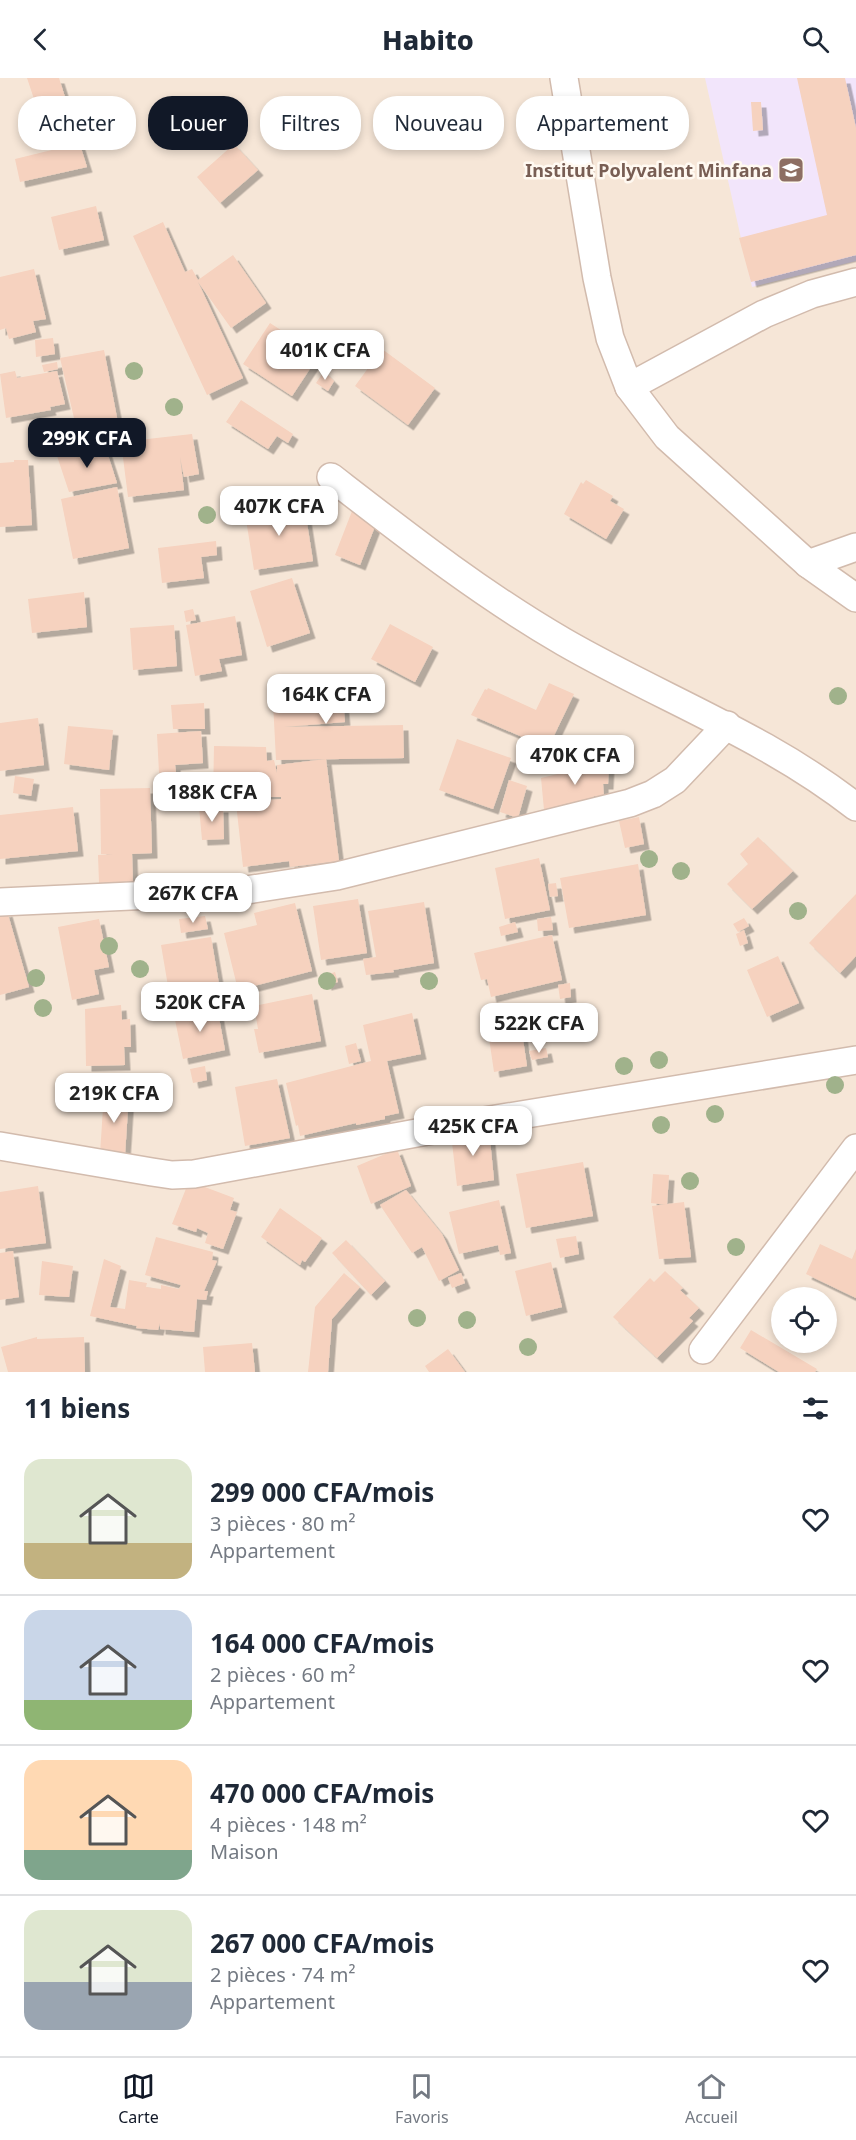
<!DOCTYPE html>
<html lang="fr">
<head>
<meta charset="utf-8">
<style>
  body { margin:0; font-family:"Noto Sans",sans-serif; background:#f6f6f7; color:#1f2937; height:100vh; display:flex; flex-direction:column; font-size:22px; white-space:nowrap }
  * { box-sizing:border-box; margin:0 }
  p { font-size:20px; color:#747a83 }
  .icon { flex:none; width:33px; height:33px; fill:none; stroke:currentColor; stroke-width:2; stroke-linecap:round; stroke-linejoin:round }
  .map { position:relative; height:1294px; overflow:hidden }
  .panel { display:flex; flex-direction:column; background:#fff; flex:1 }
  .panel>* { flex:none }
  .guide { position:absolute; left:18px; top:18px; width:820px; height:54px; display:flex; gap:12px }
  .controls { position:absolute; left:771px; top:1209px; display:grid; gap:12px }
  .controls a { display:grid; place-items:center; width:66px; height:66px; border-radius:50%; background:#fff; box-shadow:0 3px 9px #0003; font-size:30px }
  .price { position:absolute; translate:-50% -51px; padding:0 14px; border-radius:12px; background:#fff; color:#222; font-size:20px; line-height:39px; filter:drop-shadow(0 2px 3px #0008) }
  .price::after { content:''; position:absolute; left:50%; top:36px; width:18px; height:14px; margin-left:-9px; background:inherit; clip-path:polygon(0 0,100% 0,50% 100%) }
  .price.current { background:#111827; color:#fff }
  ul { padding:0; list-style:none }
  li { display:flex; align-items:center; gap:18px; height:150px; padding:0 24px }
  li+li { border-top:2px solid #e0e1e3 }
  li span { display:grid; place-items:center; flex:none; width:168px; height:120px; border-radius:18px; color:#555 }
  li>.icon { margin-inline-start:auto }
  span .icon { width:72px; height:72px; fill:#fffc; stroke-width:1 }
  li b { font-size:26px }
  h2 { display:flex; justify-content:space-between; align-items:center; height:72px; padding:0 24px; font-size:26px }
  .chip { padding:0 21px; border-radius:24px; background:#fff; box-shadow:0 3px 9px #0003; font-size:21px; line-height:54px }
  .chip.current { background:#111827; color:#fff }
  header { display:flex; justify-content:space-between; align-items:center; height:78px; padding:0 24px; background:#fff; font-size:27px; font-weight:800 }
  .tabs { display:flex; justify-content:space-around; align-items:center; height:84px; border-top:2px solid #e0e1e3; background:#fff; font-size:16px; color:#747a83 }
  .tabs a { display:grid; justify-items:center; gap:3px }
  .tabs .current { color:#111827 }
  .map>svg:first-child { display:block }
  .residential { fill:#f6e6d7; fill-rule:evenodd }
  .education { fill:#f2e5fb }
  .building { fill:#f6d2bf; filter:url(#shadow) }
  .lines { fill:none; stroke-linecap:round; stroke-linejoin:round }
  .minor-casing { stroke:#d2bbad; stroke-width:30 }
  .minor { stroke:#fff; stroke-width:27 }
  .tree { fill:#a0b28b }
  .labels { text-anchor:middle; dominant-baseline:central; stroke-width:5; stroke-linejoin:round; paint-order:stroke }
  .education-label { font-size:18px; font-weight:bold; fill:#785e54; stroke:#fff9f1; text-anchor:end }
</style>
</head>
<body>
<header><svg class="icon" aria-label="back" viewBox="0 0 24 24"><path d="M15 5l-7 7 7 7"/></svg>Habito<svg class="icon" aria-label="search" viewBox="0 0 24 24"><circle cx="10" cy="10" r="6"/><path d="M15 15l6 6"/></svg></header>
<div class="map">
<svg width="856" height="1294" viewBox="0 0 856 1294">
  <defs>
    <filter id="shadow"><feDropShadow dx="5.5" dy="5.5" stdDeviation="0" flood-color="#0004"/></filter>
  </defs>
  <rect width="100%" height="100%" fill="#fef5e9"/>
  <path class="residential" d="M0,0H856V1294H0ZM782,1220H826V1264H782Z"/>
  <polygon class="education" points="705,0 856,0 856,183 752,209"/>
  <g class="building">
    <polygon points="27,0 59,0 87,89 20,104 15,81 60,70 50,39 41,42"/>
    <polygon points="797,0 845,0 856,50 856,177 751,204 739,160 827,137"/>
    <polygon points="751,24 761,24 763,52 753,53"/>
    <polygon points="234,66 258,92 220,125 197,99"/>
    <polygon points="96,128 104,162 59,172 51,139"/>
    <polygon points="163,144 185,194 192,191 198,202 233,177 266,225 231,250 198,204 243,300 207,317 133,158"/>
    <polygon points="34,191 46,241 33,243 36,254 9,261 6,250 0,252 0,199"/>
    <polygon points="270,245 319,277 292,318 243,286"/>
    <polygon points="53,260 55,276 36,279 35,262"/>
    <polygon points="382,271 435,310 408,347 355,308"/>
    <polygon points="104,272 119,350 81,356 83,364 75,367 71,356 77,353 60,280"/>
    <polygon points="57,284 58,291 44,294 42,287"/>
    <polygon points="15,293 17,300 57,293 65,326 50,329 51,332 6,340 0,296"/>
    <polygon points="324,293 334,303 328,313 316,305"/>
    <polygon points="241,322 293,356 288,365 277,358 268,371 226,344"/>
    <polygon points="192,356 199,396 184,399 180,379 184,412 128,419 121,364"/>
    <polygon points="105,368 117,405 69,414 57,378"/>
    <polygon points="14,382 28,382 32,447 0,449 0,385 14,384"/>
    <polygon points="586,402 613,418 610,423 624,431 606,461 564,436 581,404 583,406"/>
    <polygon points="117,409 129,470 73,481 61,421"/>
    <polygon points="359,415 384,425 360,487 335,477"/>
    <polygon points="304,426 313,483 254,492 245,435"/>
    <polygon points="216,463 217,477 201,479 204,500 162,505 158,470"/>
    <polygon points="292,500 310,555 267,569 250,513"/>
    <polygon points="84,514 87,549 32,555 28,521"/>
    <polygon points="193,531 196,542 186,544 184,533"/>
    <polygon points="235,538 242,577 219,581 222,593 195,598 186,547"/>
    <polygon points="390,546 433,569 415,604 371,581"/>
    <polygon points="174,547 177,588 133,592 130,550"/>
    <polygon points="341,599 345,644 284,649 403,647 404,680 276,682 272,605"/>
    <polygon points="549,605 574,616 548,670 471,637 485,611 487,612 488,610 536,632"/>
    <polygon points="204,625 205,651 173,651 171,627"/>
    <polygon points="38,640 44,687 0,693 0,645"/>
    <polygon points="68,648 113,652 109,692 64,686"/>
    <polygon points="201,653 203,685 175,687 176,694 159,695 157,656"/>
    <polygon points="457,661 511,680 493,731 439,712"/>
    <polygon points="214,668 266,669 267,683 274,682 277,695 277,687 326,681 339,783 290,789 289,783 243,789 236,725 281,721 281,719 213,719"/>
    <polygon points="591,686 609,686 608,706 603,706 604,719 594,718 594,723 570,729 569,725 544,732 541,700 591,688"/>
    <polygon points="15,698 34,701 31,718 13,715"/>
    <polygon points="509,702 527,708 518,740 500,734"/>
    <polygon points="150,710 152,775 132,776 133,804 99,805 98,777 113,776 101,776 100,711"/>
    <polygon points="73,729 78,773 0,781 0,737"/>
    <polygon points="199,729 223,729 224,761 202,762"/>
    <polygon points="639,739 644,766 625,770 619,743"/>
    <polygon points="758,759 793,793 752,831 727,806 748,786 740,776"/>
    <polygon points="539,780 550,832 505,841 495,790"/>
    <polygon points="638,786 646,837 569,850 560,800"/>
    <polygon points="556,805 558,818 550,819 548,806"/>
    <polygon points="856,816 856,878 840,895 809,865"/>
    <polygon points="358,821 367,875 321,882 313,828"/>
    <polygon points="424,824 434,885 393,892 394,894 366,897 363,881 376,879 368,833"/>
    <polygon points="295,825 312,893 238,912 224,855 257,847 254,835"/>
    <polygon points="7,833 29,909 0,917 0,835"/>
    <polygon points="205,838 208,851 181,855 179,841"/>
    <polygon points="551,839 553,852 538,853 537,841"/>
    <polygon points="744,840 749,848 738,854 733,846"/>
    <polygon points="99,841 109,889 94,892 99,916 72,922 58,849"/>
    <polygon points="515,844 518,854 501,858 499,849"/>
    <polygon points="744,852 748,865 740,868 736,856"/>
    <polygon points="552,857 562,902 491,919 487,901 481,902 474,875"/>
    <polygon points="211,859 220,912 170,920 161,867"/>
    <polygon points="778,878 799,925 767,939 747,892"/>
    <polygon points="335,894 338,904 326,907 323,898"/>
    <polygon points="570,905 571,919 560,921 558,907"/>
    <polygon points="312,916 321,963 259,975 254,951 258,951 254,928"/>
    <polygon points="121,927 122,942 130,941 131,969 124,969 125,987 86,988 85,931"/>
    <polygon points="217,929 225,972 183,981 174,937"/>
    <polygon points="412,935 421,976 387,983 399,1035 385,1038 385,1041 356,1047 356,1045 300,1058 298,1047 296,1048 286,1005 371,983 363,947"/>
    <polygon points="522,955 527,988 494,994 489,960"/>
    <polygon points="356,965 361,983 349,986 345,968"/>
    <polygon points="546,970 548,979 532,982 529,973"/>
    <polygon points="205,988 207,1002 193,1005 190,991"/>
    <polygon points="277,1001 290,1060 245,1068 235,1009"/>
    <polygon points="104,1014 129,1015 125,1077 100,1076"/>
    <polygon points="489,1052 494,1102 457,1108 451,1056"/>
    <polygon points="397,1071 411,1108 371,1126 357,1088"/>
    <polygon points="583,1084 593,1138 526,1150 516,1096"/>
    <polygon points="653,1096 669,1097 667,1127 651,1125"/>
    <polygon points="189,1103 234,1120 230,1132 237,1134 223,1171 205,1165 208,1155 197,1150 196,1154 172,1146"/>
    <polygon points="38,1108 46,1165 0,1171 0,1114"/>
    <polygon points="406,1112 442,1156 459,1192 439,1203 422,1169 412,1175 380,1127"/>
    <polygon points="499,1122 511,1175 500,1177 498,1167 459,1176 449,1134"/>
    <polygon points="684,1124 691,1179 659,1181 652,1128"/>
    <polygon points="280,1130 322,1160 305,1184 302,1182 300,1187 261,1159"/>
    <polygon points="576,1158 579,1176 560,1180 556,1161"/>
    <polygon points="156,1159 213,1174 212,1182 217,1183 204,1213 208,1213 206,1222 197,1221 194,1254 160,1251 160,1245 158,1252 136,1250 137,1248 90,1238 104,1181 121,1188 110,1229 125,1231 129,1202 147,1205 146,1209 161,1211 161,1207 179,1211 181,1207 145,1197"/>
    <polygon points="346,1162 385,1203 371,1217 332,1175"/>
    <polygon points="820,1166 852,1181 856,1171 856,1220 806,1196"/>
    <polygon points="13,1173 19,1219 0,1222 0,1175"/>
    <polygon points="42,1183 73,1188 69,1219 39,1217"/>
    <polygon points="551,1184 562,1229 526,1238 515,1193"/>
    <polygon points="665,1193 683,1210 680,1212 699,1230 689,1240 693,1243 657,1280 613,1239 650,1200 654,1204"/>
    <polygon points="344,1195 360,1209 332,1241 328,1294 308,1294 315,1229"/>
    <polygon points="461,1195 465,1205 452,1210 448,1200"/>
    <polygon points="751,1252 817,1291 815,1294 779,1294 740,1270"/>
    <polygon points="37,1259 37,1261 84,1259 85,1294 8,1294 1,1269"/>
    <polygon points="252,1265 255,1294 205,1294 203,1269"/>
    <polygon points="448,1271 465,1294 429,1294 425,1288"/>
  </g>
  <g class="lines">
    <defs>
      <g id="minor">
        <polyline points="564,0 597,200 610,260 629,309 667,359 808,486 856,520"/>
        <polyline points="629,309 764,236 812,216 856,204"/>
        <path d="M331,399C406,457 481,516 564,564C661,620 767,659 856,729"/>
        <polyline points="808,486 856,469"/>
        <polyline points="0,824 240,813 337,798 630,725 653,716 675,702 727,647"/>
        <polyline points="0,1068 152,1094 172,1097 194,1096 460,1047 856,982"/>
        <polyline points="703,1272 856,1070"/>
      </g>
    </defs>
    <use href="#minor" class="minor-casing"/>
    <use href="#minor" class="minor"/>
  </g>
  <g class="tree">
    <circle cx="134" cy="293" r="9"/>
    <circle cx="174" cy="329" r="9"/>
    <circle cx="207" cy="437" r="9"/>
    <circle cx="838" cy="618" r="9"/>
    <circle cx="649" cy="781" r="9"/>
    <circle cx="681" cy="793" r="9"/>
    <circle cx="798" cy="833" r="9"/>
    <circle cx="109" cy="868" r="9"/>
    <circle cx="140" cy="891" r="9"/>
    <circle cx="36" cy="900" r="9"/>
    <circle cx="327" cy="903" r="9"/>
    <circle cx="429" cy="903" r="9"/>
    <circle cx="43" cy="930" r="9"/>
    <circle cx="659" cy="982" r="9"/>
    <circle cx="624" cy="988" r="9"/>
    <circle cx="835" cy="1007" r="9"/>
    <circle cx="715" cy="1036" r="9"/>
    <circle cx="661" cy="1047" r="9"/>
    <circle cx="690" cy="1103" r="9"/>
    <circle cx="736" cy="1169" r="9"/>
    <circle cx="417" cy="1240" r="9"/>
    <circle cx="467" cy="1242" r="9"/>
    <circle cx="528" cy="1269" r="9"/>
  </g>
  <defs>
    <symbol id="school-square" viewBox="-11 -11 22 22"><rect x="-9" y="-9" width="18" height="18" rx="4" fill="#8d6e63" stroke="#fff9f1"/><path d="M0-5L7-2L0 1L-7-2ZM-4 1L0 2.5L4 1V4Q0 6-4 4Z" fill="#fff"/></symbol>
  </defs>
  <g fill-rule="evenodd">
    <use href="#school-square" x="776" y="77" width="30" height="30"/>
  </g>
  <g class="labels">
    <g class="education-label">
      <text x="772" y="92">Institut Polyvalent Minfana</text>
    </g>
  </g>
</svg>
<div class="controls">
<a><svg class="icon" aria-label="locate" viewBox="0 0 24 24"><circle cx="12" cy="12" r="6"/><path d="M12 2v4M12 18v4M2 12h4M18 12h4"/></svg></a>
</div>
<b class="price" style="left:325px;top:303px">401K CFA</b>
<b class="price current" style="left:87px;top:391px">299K CFA</b>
<b class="price" style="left:279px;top:459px">407K CFA</b>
<b class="price" style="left:326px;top:647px">164K CFA</b>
<b class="price" style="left:575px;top:708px">470K CFA</b>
<b class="price" style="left:212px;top:745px">188K CFA</b>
<b class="price" style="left:193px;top:846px">267K CFA</b>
<b class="price" style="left:200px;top:955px">520K CFA</b>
<b class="price" style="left:539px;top:976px">522K CFA</b>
<b class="price" style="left:114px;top:1046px">219K CFA</b>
<b class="price" style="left:473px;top:1079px">425K CFA</b>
<div class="guide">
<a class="chip">Acheter</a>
<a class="chip current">Louer</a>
<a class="chip">Filtres</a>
<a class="chip">Nouveau</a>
<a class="chip">Appartement</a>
</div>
</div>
<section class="panel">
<h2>11 biens<svg class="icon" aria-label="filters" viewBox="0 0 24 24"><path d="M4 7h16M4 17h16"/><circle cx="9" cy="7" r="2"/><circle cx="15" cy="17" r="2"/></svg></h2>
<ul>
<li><span style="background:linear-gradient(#dfe7d0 70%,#c2b280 0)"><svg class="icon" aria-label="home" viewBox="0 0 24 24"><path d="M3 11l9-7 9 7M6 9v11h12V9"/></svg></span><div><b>299 000 CFA/mois</b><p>3 pièces · 80 m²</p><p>Appartement</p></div><svg class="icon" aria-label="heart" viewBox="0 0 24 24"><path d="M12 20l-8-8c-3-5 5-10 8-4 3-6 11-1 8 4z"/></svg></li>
<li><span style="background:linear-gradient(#c9d6e8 75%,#8fb573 0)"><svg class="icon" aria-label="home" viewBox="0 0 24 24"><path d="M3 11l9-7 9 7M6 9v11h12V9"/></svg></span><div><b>164 000 CFA/mois</b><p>2 pièces · 60 m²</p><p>Appartement</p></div><svg class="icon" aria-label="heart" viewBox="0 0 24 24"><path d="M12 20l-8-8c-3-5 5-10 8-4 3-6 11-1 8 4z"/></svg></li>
<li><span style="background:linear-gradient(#ffd9b3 75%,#7fa58c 0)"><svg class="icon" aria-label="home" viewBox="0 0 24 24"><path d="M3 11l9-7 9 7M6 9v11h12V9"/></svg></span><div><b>470 000 CFA/mois</b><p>4 pièces · 148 m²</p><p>Maison</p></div><svg class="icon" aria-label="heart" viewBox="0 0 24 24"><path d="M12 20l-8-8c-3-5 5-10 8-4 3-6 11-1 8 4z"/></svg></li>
<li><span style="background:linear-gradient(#dfe7d0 60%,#9aa5b1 0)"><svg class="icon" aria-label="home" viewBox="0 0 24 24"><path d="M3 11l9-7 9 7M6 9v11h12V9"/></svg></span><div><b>267 000 CFA/mois</b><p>2 pièces · 74 m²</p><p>Appartement</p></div><svg class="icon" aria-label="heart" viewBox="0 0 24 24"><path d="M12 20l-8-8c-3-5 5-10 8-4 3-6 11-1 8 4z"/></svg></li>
</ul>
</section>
<nav class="tabs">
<a class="current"><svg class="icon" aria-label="map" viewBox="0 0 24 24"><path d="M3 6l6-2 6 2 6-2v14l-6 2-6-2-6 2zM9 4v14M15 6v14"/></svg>Carte</a>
<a><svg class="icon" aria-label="saved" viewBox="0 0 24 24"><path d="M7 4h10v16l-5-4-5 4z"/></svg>Favoris</a>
<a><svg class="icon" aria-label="home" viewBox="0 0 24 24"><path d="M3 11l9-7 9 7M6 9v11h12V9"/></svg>Accueil</a>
</nav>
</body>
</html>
